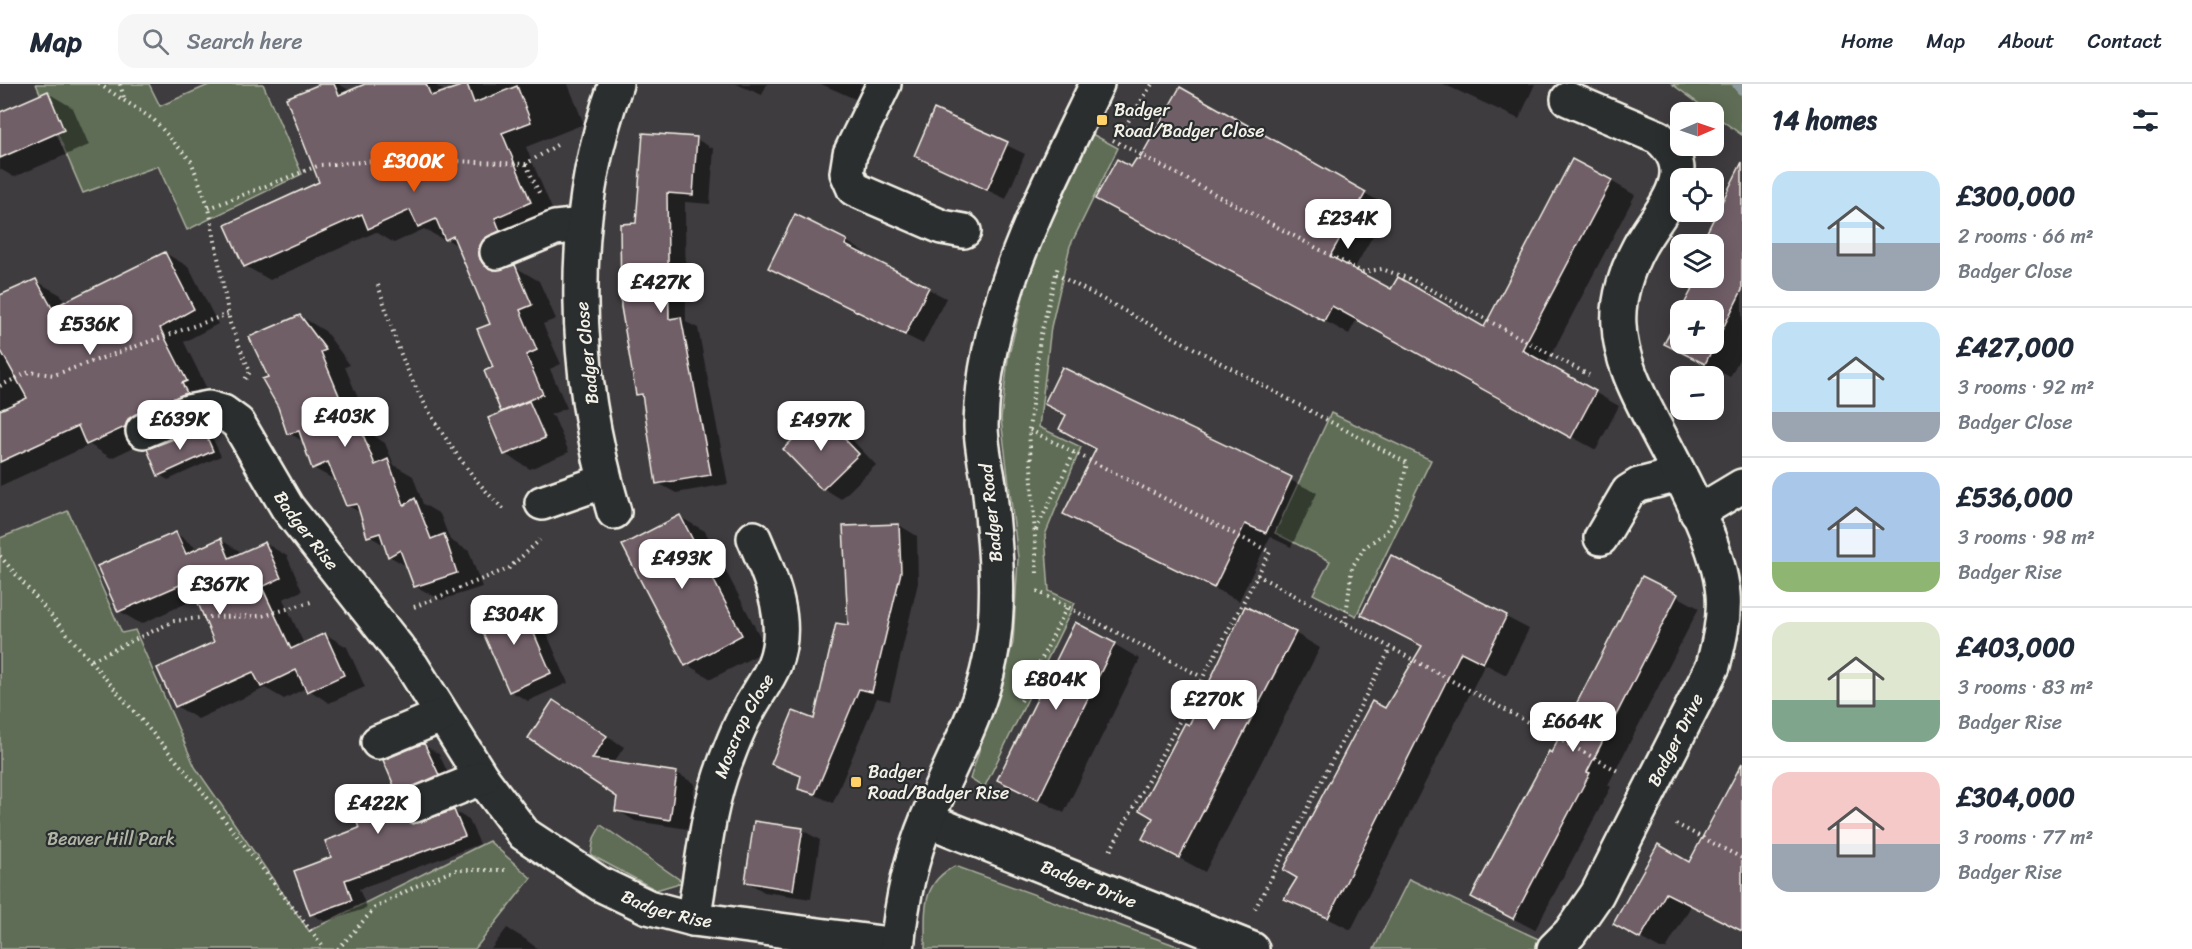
<!DOCTYPE html>
<html lang="en">
<head>
<meta charset="utf-8">
<style>
  body { margin:0; font-family:Sriracha,sans-serif; background:#f6f6f7; color:#1f2937; height:100vh; display:flex; flex-direction:column; font-size:22px; white-space:nowrap }
  * { box-sizing:border-box; margin:0 }
  p { font-size:20px; color:#747a83 }
  .icon { flex:none; width:33px; height:33px; fill:none; stroke:currentColor; stroke-width:2; stroke-linecap:round; stroke-linejoin:round }
  .map { position:relative; flex:1; overflow:hidden }
  .drawer { display:flex; flex-direction:column; background:#fff; width:450px }
  .drawer>* { flex:none }
  .needle { width:39px; rotate:88deg }
  .tools { position:absolute; left:1670px; top:18px; display:grid; gap:12px }
  .tools a { display:grid; place-items:center; width:54px; height:54px; border-radius:12px; background:#fff; box-shadow:0 3px 15px #0003; font-size:30px }
  .price { position:absolute; translate:-50% -51px; padding:0 14px; border-radius:12px; background:#fff; color:#222; font-size:20px; line-height:39px; filter:drop-shadow(0 2px 3px #0008) }
  .price::after { content:''; position:absolute; left:50%; top:36px; width:18px; height:14px; margin-left:-9px; background:inherit; clip-path:polygon(0 0,100% 0,50% 100%) }
  .price.active { background:#ea580c; color:#fff }
  ul { padding:0; list-style:none }
  li { display:flex; align-items:center; gap:18px; height:150px; padding:0 30px }
  li+li { border-top:2px solid #e0e1e3 }
  li span { display:grid; place-items:center; flex:none; width:168px; height:120px; border-radius:18px; color:#555 }
  li>.icon { margin-inline-start:auto }
  span .icon { width:72px; height:72px; fill:#fffc; stroke-width:1 }
  li b { font-size:26px }
  h2 { display:flex; justify-content:space-between; align-items:center; height:72px; padding:0 30px; font-size:26px }
  header { display:flex; align-items:center; gap:36px; box-sizing:border-box; height:84px; padding:0 30px; background:#fff; border-bottom:2px solid #e0e1e3 }
  header strong { font-size:28px }
  nav { display:flex; gap:33px; margin-inline-start:auto; font-size:21px }
  .search { width:420px; height:54px; background:#f6f6f7; display:flex; align-items:center; gap:15px; box-sizing:border-box; padding:0 21px; border-radius:18px; color:#747a83; font-size:22px }
  main { display:flex; flex:1; min-height:0 }
  .map>svg:first-child { display:block }
  .green { fill:#5f6d56; stroke:#aaaf9f; stroke-width:1.5 }
  .shadow { fill:#0007 }
  .lines { fill:none; stroke-linecap:round; stroke-linejoin:round }
  .stream { stroke:#8e9c9f; stroke-width:12 }
  .building { fill:#715f67; stroke:#f4f1e8; stroke-width:1.5 }
  .minor-casing { stroke:#f4f1e8; stroke-width:38 }
  .path { stroke:#f4f1e8; stroke-width:4; stroke-dasharray:1.5 4.5; stroke-linecap:butt }
  .minor { stroke:#2a2d2e; stroke-width:33 }
  .poi-dot { fill:#ffd166; stroke:#2a2d2e; stroke-width:2 }
  .labels { text-anchor:middle; dominant-baseline:central; stroke-width:4.5; stroke-linejoin:round; paint-order:stroke }
  .poi-label { font-size:18px; fill:#f4f1e8; stroke:#2a2d2e; text-anchor:start }
  .street-label { font-size:18px; fill:#f4f1e8; stroke:#2a2d2e }
  .park-label { font-size:18px; fill:#b1b6a6; stroke:#2a2d2e }
</style>
</head>
<body>
<header>
<strong>Map</strong>
<div class="search"><svg class="icon" aria-label="search" viewBox="0 0 24 24"><circle cx="10" cy="10" r="6"/><path d="M15 15l6 6"/></svg>Search here</div>
<nav><a>Home</a><a>Map</a><a>About</a><a>Contact</a></nav>
</header>
<main>
<div class="map">
<svg width="1742" height="865" viewBox="0 0 1742 865">
  <rect width="100%" height="100%" fill="#3f3c3f"/>
  <filter id="ink" filterUnits="userSpaceOnUse"><feTurbulence type="fractalNoise" baseFrequency=".0167" numOctaves="2"/><feDisplacementMap in="SourceGraphic" scale="12" xChannelSelector="R" yChannelSelector="G"/><feConvolveMatrix kernelMatrix="1 2 1 2 8 2 1 2 1" color-interpolation-filters="sRGB"/></filter>
  <g filter="url(#ink)">
    <g class="green">
      <polygon points="36,0 149,0 160,22 211,0 263,0 302,90 187,146 158,82 83,109"/>
      <polygon points="1672,0 1742,0 1742,51"/>
      <polygon points="1092,50 1118,64 1070,162 1051,243 1039,343 1081,363 1045,451 1049,507 1075,519 984,704 970,695 1013,559 1018,474 1001,335 1008,275 1030,184"/>
      <polygon points="1331,329 1431,376 1356,532 1313,510 1330,477 1275,449"/>
      <polygon points="68,427 122,549 135,546 195,683 309,847 489,757 531,794 475,865 0,865 0,454"/>
      <polygon points="601,741 683,798 656,806 591,771 594,754"/>
      <path d="M955,782L1180,863L1179,865H925C926,830 919,800 955,782Z"/>
      <polygon points="1409,795 1560,865 1374,865"/>
    </g>
    <g class="shadow">
      <polygon points="324,0 338,0 351,7 369,0 433,0 446,8 466,0 568,0 584,40 526,63 555,132 502,181 503,186 515,183 539,197 556,235 543,240 561,280 550,285 567,324 550,331 554,333 569,368 530,385 505,370 506,329 502,327 495,284 492,240 460,163 446,155 444,156 424,145 394,159 376,148 270,196 245,182 321,99"/>
      <polygon points="736,0 767,0 762,11"/>
      <polygon points="821,0 869,0 862,18"/>
      <polygon points="1443,0 1535,0 1519,35"/>
      <polygon points="1180,5 1389,123 1353,187 1392,207 1485,245 1611,97 1635,111 1546,281 1619,322 1596,366 1357,235 1349,250 1121,128 1132,85 1139,78"/>
      <polygon points="48,9 73,24 89,61 14,93 0,85 0,30"/>
      <polygon points="935,27 1025,70 1006,115 934,81"/>
      <polygon points="696,55 714,65 710,120 685,118 686,238 698,244 728,400 676,409 658,399 644,314 638,310 638,141"/>
      <polygon points="1731,104 1742,109 1742,270 1730,293 1666,259 1680,232 1680,260 1713,260 1713,226 1683,226 1699,194 1713,194 1713,160 1703,160"/>
      <polygon points="846,157 864,168 862,171 946,214 923,260 788,193"/>
      <polygon points="165,169 189,183 218,240 184,258 210,311 149,356 111,374 90,361 0,402 0,213 36,197 61,211 65,219"/>
      <polygon points="300,232 325,247 350,281 345,283 374,352 385,359 394,381 413,392 423,420 440,430 450,456 469,467 482,503 441,516 415,502 408,483 389,472 386,462 369,452 361,429 347,421 337,397 313,384 304,358 289,349 270,294"/>
      <polygon points="1062,285 1317,409 1291,463 1270,453 1239,517 1065,429 1098,365 1067,332 1046,320"/>
      <polygon points="820,331 838,341 876,381 841,415 823,404"/>
      <polygon points="203,346 211,351 221,372 168,396 160,391"/>
      <polygon points="680,433 705,447 767,566 711,595 686,580"/>
      <polygon points="899,441 917,452 918,499 890,617 877,614 833,719 800,704 802,694 773,680 815,637 850,543"/>
      <polygon points="176,449 199,466 221,456 243,469 265,459 287,472 302,507 283,515 304,560 325,550 347,563 365,603 329,619 306,604 284,615 265,604 198,635 176,622 216,559 198,514 141,540 119,527"/>
      <polygon points="1392,474 1529,545 1506,591 1485,580 1351,846 1287,814 1385,626 1423,562 1363,530"/>
      <polygon points="1643,494 1699,524 1608,701 1611,703 1535,846 1495,825 1552,671"/>
      <polygon points="520,518 538,529 568,599 528,617 510,607"/>
      <polygon points="1295,549 1320,564 1205,788 1144,755 1155,734 1190,643"/>
      <polygon points="1114,560 1140,575 1064,729 999,695"/>
      <polygon points="572,629 624,663 613,680 677,689 695,700 688,745 635,737 617,726 619,712 530,654"/>
      <polygon points="424,661 439,670 453,700 411,727 413,739 414,741 454,727 469,736 480,760 359,805 367,824 326,838 311,830 333,774 397,705"/>
      <polygon points="1742,689 1742,847 1691,822 1666,865 1660,865 1615,840 1690,780"/>
      <polygon points="802,746 820,756 811,815 764,808 746,797"/>
      <polygon points="507,844 525,855 538,865 491,865"/>
    </g>
    <g class="lines">
      <polyline class="stream" points="1738,0 1742,5"/>
    </g>
    <g class="building">
      <polygon points="320,0 334,0 339,11 365,0 426,0 431,12 467,0 474,19 517,2 531,38 502,49 531,118 495,134 500,147 483,156 478,166 480,175 485,182 494,186 515,181 532,221 520,226 537,266 526,271 543,310 501,328 484,287 493,283 477,245 490,240 453,152 445,156 436,135 418,143 410,126 368,145 362,130 244,183 225,141 319,98 286,14"/>
      <polygon points="1180,3 1366,108 1330,172 1391,205 1398,193 1484,243 1572,75 1612,96 1522,266 1596,307 1571,354 1332,222 1324,237 1095,115 1117,75 1131,83 1136,75 1139,76"/>
      <polygon points="48,7 64,46 0,74 0,28"/>
      <polygon points="934,25 1008,58 987,106 914,72"/>
      <polygon points="643,49 697,53 693,111 667,109 669,235 681,233 711,391 656,400 642,310 636,311 621,223 620,140 636,139"/>
      <polygon points="1742,78 1742,206 1705,280 1664,260 1680,229 1680,260 1713,260 1713,226 1681,226 1698,194 1713,194 1714,160 1701,160"/>
      <polygon points="795,130 847,156 845,161 929,203 905,251 768,184"/>
      <polygon points="165,168 194,225 160,244 187,297 182,299 187,309 136,330 128,335 125,343 86,361 78,342 0,378 0,326 27,314 0,265 0,211 36,195 52,224"/>
      <polygon points="300,231 326,266 321,268 353,345 360,343 375,381 388,375 404,421 415,414 431,455 444,450 457,489 414,503 400,466 388,473 380,449 367,453 357,420 346,422 328,378 312,385 299,347 287,350 278,323 262,295 268,293 249,253"/>
      <polygon points="1062,283 1292,393 1266,449 1245,440 1214,504 1063,430 1096,365 1059,345 1066,331 1044,320"/>
      <polygon points="529,317 545,354 504,371 488,334"/>
      <polygon points="820,329 859,370 822,406 783,365"/>
      <polygon points="203,344 213,367 158,392 147,365"/>
      <polygon points="680,431 742,551 685,582 622,461"/>
      <polygon points="899,440 901,488 872,608 859,605 815,710 798,705 801,692 771,680 793,627 814,635 836,539 848,541 843,442"/>
      <polygon points="176,448 186,470 221,454 229,474 265,458 281,494 262,503 291,565 325,549 344,591 307,608 296,586 261,603 253,588 175,623 157,584 214,558 189,497 118,528 97,482"/>
      <polygon points="1391,471 1507,531 1483,579 1461,568 1328,834 1284,815 1297,794 1283,786 1372,617 1385,624 1422,562 1361,531"/>
      <polygon points="1642,492 1678,510 1587,688 1590,689 1513,835 1471,813 1549,667 1551,669"/>
      <polygon points="520,517 551,589 509,608 477,535"/>
      <polygon points="1245,522 1296,548 1179,774 1142,755 1153,734 1139,726 1185,639 1189,641"/>
      <polygon points="1075,538 1115,559 1038,716 997,696"/>
      <polygon points="553,616 607,652 592,675 677,688 670,736 615,727 617,713 528,654"/>
      <polygon points="424,659 439,691 401,709 397,718 398,729 404,736 413,740 454,726 465,752 345,796 352,816 310,831 294,787 331,773 325,757 359,744 350,720 395,704 383,676"/>
      <polygon points="1742,679 1742,847 1666,809 1640,855 1613,840 1658,760 1689,778"/>
      <polygon points="754,737 803,744 793,806 745,798"/>
    </g>
    <g class="lines">
      <defs>
        <g id="minor">
          <polyline points="884,0 850,70 847,89 854,105 942,143 964,147"/>
          <polyline points="497,168 555,144 583,141"/>
          <path id="s1" d="M143,347L188,328L209,324L223,328L238,339L287,423L412,582L482,694L524,750L600,800L648,823L693,835L897,861"/>
          <polyline points="542,419 605,397"/>
          <path d="M614,428C573,290 566,136 616,0"/>
          <polyline points="1697,429 1742,402"/>
          <polyline points="1601,454 1628,408 1639,401 1679,391"/>
          <polyline points="378,658 441,632"/>
          <polyline points="415,721 482,694"/>
          <path id="s2" d="M927,736L1252,865"/>
          <path id="s3" d="M693,835C703,783 706,728 725,679C732,661 739,641 749,625C757,610 768,596 774,581C791,537 771,494 754,454"/>
          <path d="M897,865C901,821 911,773 928,733C949,682 979,631 990,576C1002,518 995,459 989,400C986,381 981,361 981,341C984,218 1045,109 1097,0"/>
          <path id="s4" d="M1554,865L1570,849L1597,810L1713,582C1719,558 1725,534 1723,510C1718,455 1676,384 1651,335C1636,306 1620,274 1619,241C1617,215 1627,185 1639,163C1659,126 1702,90 1658,53L1568,15"/>
        </g>
      </defs>
      <use href="#minor" class="minor-casing"/>
      <g class="path">
        <polyline points="99,0 154,36 191,77 209,124 230,239 250,288 244,297"/>
        <polyline points="120,0 124,14"/>
        <polyline points="1116,50 1124,44 1152,0"/>
        <polyline points="1113,56 1362,188 1382,185 1413,196 1589,291"/>
        <polyline points="526,80 539,109"/>
        <polyline points="209,124 320,81 405,75 526,80 560,59"/>
        <polyline points="1056,190 1407,379 1395,432 1386,448 1365,463 1352,483 1345,540"/>
        <path d="M378,201C387,227 394,255 405,280C424,326 469,395 506,427"/>
        <polyline points="0,302 29,288 54,291 228,230"/>
        <polyline points="1030,346 1270,468 1110,767"/>
        <polyline points="1036,446 1074,369"/>
        <polyline points="0,472 199,703 325,865"/>
        <polyline points="1037,489 1029,346 1040,254 1058,182"/>
        <polyline points="1257,491 1618,687"/>
        <polyline points="1037,507 1202,593"/>
        <polyline points="414,523 509,484 540,456"/>
        <polyline points="92,576 174,537 208,533 263,532 314,517"/>
        <polyline points="1021,617 1067,523"/>
        <polyline points="1676,740 1742,774"/>
        <polyline points="1255,825 1390,565"/>
        <polyline points="338,865 375,824 416,802 455,786 508,786"/>
      </g>
      <use href="#minor" class="minor"/>
    </g>
  </g>
  <g class="poi-dot">
    <rect x="1096" y="30" width="12" height="12" rx="3"/>
    <rect x="850" y="692" width="12" height="12" rx="3"/>
  </g>
  <g class="labels">
    <g class="poi-label">
      <text x="1114" y="26">Badger<tspan x="1114" dy="21">Road/Badger Close</tspan></text>
      <text x="868" y="688">Badger<tspan x="868" dy="21">Road/Badger Rise</tspan></text>
    </g>
    <g class="street-label">
      <text transform="translate(587 269) rotate(-96)">Badger Close</text>
      <text transform="translate(991 429) rotate(-96)">Badger Road</text>
      <text stroke="none"><textPath href="#s1" startOffset="231">Badger Rise</textPath></text>
      <text stroke="none"><textPath href="#s3" startOffset="201">Moscrop Close</textPath></text>
      <text stroke="none"><textPath href="#s4" startOffset="243">Badger Drive</textPath></text>
      <text stroke="none"><textPath href="#s2" startOffset="174">Badger Drive</textPath></text>
      <text stroke="none"><textPath href="#s1" startOffset="768">Badger Rise</textPath></text>
    </g>
    <g class="park-label">
      <text x="111" y="755">Beaver Hill Park</text>
    </g>
  </g>
</svg>
<div class="tools">
<a><svg class="needle" viewBox="-14 -14 28 28"><path d="M0-13l5 13h-10z" fill="#e53935"/><path d="M0 13l5-13h-10z" fill="#747a83"/></svg></a>
<a><svg class="icon" aria-label="locate" viewBox="0 0 24 24"><circle cx="12" cy="12" r="6"/><path d="M12 2v4M12 18v4M2 12h4M18 12h4"/></svg></a>
<a><svg class="icon" aria-label="layers" viewBox="0 0 24 24"><path d="M12 4l9 5-9 5-9-5zM3 14l9 5 9-5"/></svg></a>
<a>+</a>
<a>−</a>
</div>
<b class="price active" style="left:414px;top:109px">£300K</b>
<b class="price" style="left:1348px;top:166px">£234K</b>
<b class="price" style="left:661px;top:230px">£427K</b>
<b class="price" style="left:90px;top:272px">£536K</b>
<b class="price" style="left:345px;top:364px">£403K</b>
<b class="price" style="left:180px;top:367px">£639K</b>
<b class="price" style="left:821px;top:368px">£497K</b>
<b class="price" style="left:682px;top:506px">£493K</b>
<b class="price" style="left:220px;top:532px">£367K</b>
<b class="price" style="left:514px;top:562px">£304K</b>
<b class="price" style="left:1056px;top:627px">£804K</b>
<b class="price" style="left:1214px;top:647px">£270K</b>
<b class="price" style="left:1573px;top:669px">£664K</b>
<b class="price" style="left:378px;top:751px">£422K</b>
</div>
<section class="drawer">
<h2>14 homes<svg class="icon" aria-label="filters" viewBox="0 0 24 24"><path d="M4 7h16M4 17h16"/><circle cx="9" cy="7" r="2"/><circle cx="15" cy="17" r="2"/></svg></h2>
<ul>
<li><span style="background:linear-gradient(#bfe0f5 60%,#9aa5b1 0)"><svg class="icon" aria-label="home" viewBox="0 0 24 24"><path d="M3 11l9-7 9 7M6 9v11h12V9"/></svg></span><div><b>£300,000</b><p>2 rooms · 66 m²</p><p>Badger Close</p></div></li>
<li><span style="background:linear-gradient(#bfe0f5 75%,#9aa5b1 0)"><svg class="icon" aria-label="home" viewBox="0 0 24 24"><path d="M3 11l9-7 9 7M6 9v11h12V9"/></svg></span><div><b>£427,000</b><p>3 rooms · 92 m²</p><p>Badger Close</p></div></li>
<li><span style="background:linear-gradient(#a9c7e8 75%,#8fb573 0)"><svg class="icon" aria-label="home" viewBox="0 0 24 24"><path d="M3 11l9-7 9 7M6 9v11h12V9"/></svg></span><div><b>£536,000</b><p>3 rooms · 98 m²</p><p>Badger Rise</p></div></li>
<li><span style="background:linear-gradient(#dfe7d0 65%,#7fa58c 0)"><svg class="icon" aria-label="home" viewBox="0 0 24 24"><path d="M3 11l9-7 9 7M6 9v11h12V9"/></svg></span><div><b>£403,000</b><p>3 rooms · 83 m²</p><p>Badger Rise</p></div></li>
<li><span style="background:linear-gradient(#f6c9c9 60%,#9aa5b1 0)"><svg class="icon" aria-label="home" viewBox="0 0 24 24"><path d="M3 11l9-7 9 7M6 9v11h12V9"/></svg></span><div><b>£304,000</b><p>3 rooms · 77 m²</p><p>Badger Rise</p></div></li>
</ul>
</section>
</main>
</body>
</html>
